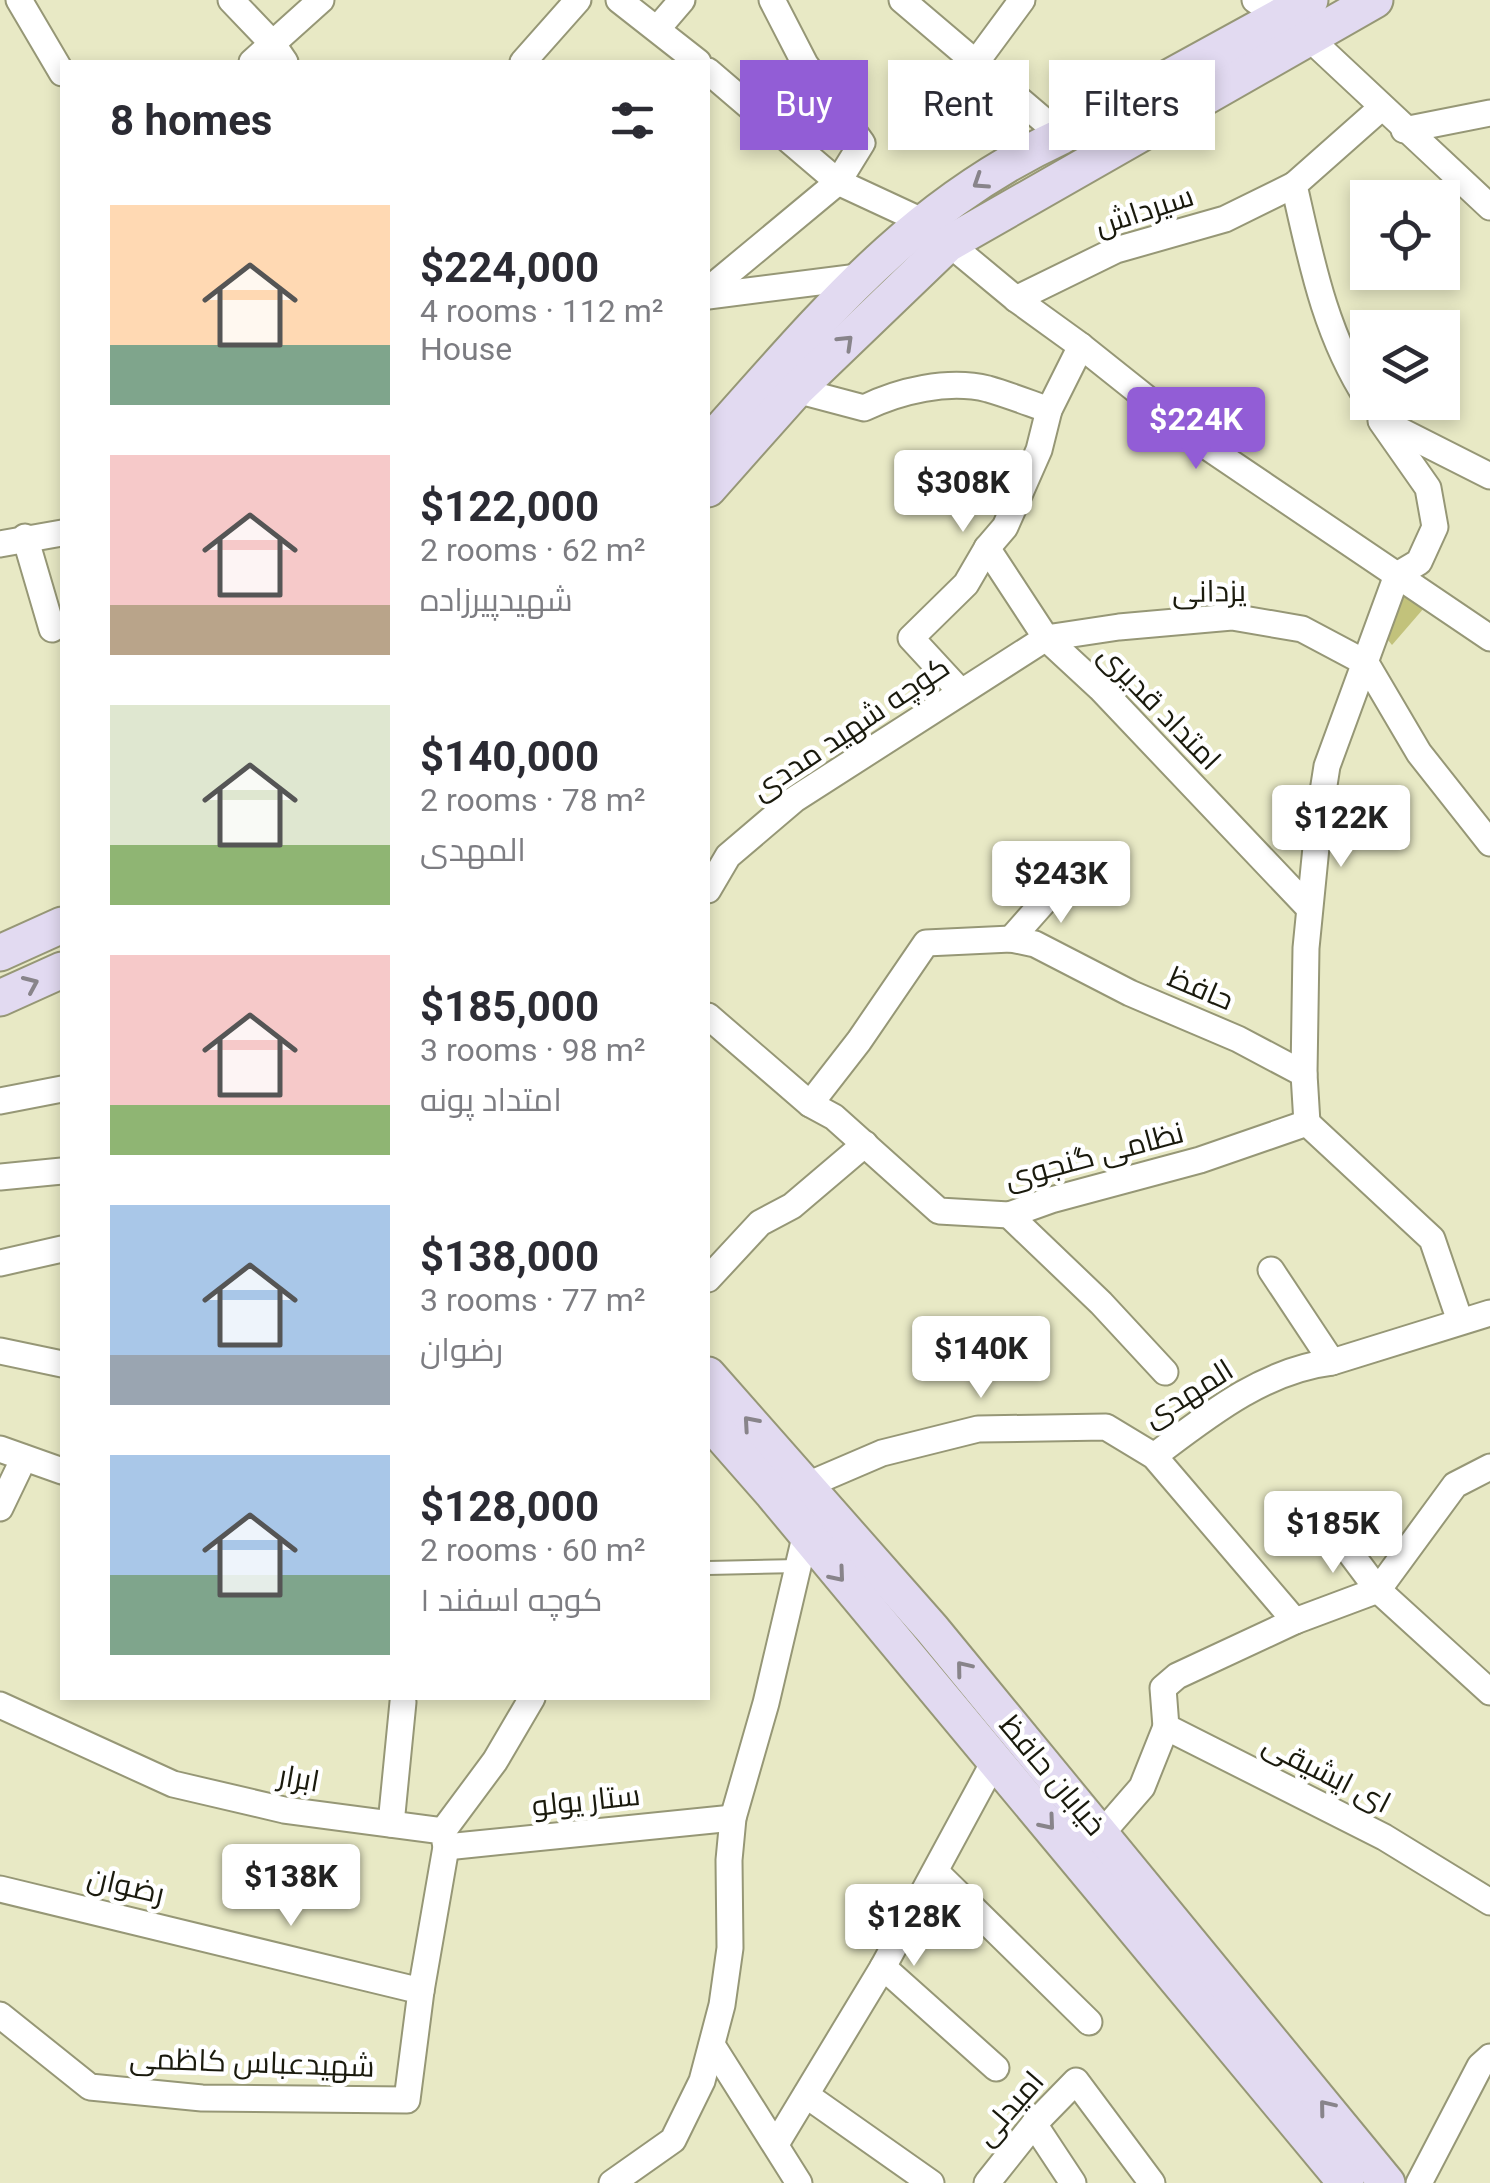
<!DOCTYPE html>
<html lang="en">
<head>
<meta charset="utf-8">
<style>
  body { margin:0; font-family:Roboto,Cairo,sans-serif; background:#f7f7f7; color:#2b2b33; height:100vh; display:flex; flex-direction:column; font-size:38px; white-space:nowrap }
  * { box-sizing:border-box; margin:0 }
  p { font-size:32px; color:#7c7c81 }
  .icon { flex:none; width:55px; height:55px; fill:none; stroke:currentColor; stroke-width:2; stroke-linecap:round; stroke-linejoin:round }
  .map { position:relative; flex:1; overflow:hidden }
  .drawer { position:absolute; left:60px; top:60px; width:650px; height:1640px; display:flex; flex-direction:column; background:#fff; border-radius:0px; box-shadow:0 5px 15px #0003 }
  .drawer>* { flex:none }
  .guide { position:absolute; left:740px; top:60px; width:600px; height:90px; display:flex; gap:20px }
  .tools { position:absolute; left:1350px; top:180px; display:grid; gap:20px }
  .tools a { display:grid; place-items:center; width:110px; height:110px; border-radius:0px; background:#fff; box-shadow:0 5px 15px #0003; font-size:50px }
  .price { position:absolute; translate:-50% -85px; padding:0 22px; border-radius:10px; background:#fff; color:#222; font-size:32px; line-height:65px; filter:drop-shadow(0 2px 5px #0008) }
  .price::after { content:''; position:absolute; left:50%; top:60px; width:30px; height:22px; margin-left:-15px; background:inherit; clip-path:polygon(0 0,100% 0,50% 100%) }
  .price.on { background:#925dd6; color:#fff }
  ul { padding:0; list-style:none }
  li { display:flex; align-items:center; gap:30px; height:250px; padding:0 50px }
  li span { display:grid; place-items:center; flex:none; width:280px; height:200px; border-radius:0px; color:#555 }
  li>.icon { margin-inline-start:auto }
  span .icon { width:120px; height:120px; fill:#fffc; stroke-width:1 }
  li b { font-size:42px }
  h2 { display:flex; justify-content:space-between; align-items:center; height:120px; padding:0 50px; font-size:42px }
  .pill { padding:0 35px; border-radius:0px; background:#fff; box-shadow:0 5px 15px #0003; font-size:35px; line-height:90px }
  .pill.on { background:#925dd6; color:#fff }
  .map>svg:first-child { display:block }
  .green { fill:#c2c27b }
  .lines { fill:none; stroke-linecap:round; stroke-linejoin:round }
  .lane-casing { stroke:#969776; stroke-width:16 }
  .street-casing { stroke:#969776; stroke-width:29 }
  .secondary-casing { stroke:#969776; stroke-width:39 }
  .lane { stroke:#fff; stroke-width:12 }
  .street { stroke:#fff; stroke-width:25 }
  .secondary { stroke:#e2daf1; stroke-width:35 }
  .oneway { stroke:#88848a }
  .labels { text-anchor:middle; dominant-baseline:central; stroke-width:9; stroke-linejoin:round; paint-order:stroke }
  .street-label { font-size:30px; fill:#1a1a0d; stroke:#fff }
</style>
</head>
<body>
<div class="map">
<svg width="1490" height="2183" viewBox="0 0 1490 2183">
  <rect width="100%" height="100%" fill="#e8e9c5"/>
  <polygon class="green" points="1396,587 1424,608 1392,645 1383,634"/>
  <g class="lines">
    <defs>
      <polyline id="lane" points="708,1568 800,1566"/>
      <g id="street">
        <polyline points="19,0 62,73"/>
        <polyline points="231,0 272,43 285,62"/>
        <polyline points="619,0 698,62"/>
        <polyline points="902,0 1062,136"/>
        <polyline points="1255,0 1307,36 1490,207"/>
        <polyline points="658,28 682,0"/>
        <polyline points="977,61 1022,0"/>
        <polyline points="252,62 321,0"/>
        <polyline points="523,62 578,0"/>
        <polyline points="708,71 838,182 922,221 1016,299 1081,346 1209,448 1490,638"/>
        <polyline points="1404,130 1490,113"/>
        <polyline points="708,290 838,182 862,143 805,64 772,0"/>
        <polyline points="708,296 858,277"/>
        <polyline points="1016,299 1116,250 1225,219 1294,185"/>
        <path d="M796,390L864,408C899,391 948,379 988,389C1009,395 1029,403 1049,410"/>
        <path d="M1368,400C1325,334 1311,260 1294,185L1381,108"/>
        <polyline points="1393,427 1490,476"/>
        <polyline points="25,537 52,629"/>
        <polyline points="0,544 62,533"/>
        <polyline points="987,548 1046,638 1100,688 1309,908"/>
        <polyline points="1366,663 1419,753 1490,843"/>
        <polyline points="960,691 911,638 966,584 987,548 1005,527 1039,450 1049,410 1081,346"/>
        <polyline points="708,890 728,856 795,799 1046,638 1119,627 1232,617 1302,629 1366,663"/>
        <polyline points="1011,939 1065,878"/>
        <polyline points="708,1016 810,1104 834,1117 939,1211 1009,1215 1051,1200 1200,1160 1307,1123 1432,1239 1460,1321"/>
        <polyline points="1304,1074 1306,948 1319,817 1327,766 1397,575 1419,562 1435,527 1428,488 1381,421"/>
        <polyline points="0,1101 62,1089"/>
        <polyline points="810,1104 859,1041 926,943 1011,939 1035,944 1130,993 1238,1039 1304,1074 1307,1123"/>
        <polyline points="0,1177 62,1171"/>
        <polyline points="1009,1215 1101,1303 1165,1372"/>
        <polyline points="0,1263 62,1249"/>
        <polyline points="1271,1270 1332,1362"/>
        <polyline points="708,1279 760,1223 792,1206 865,1144"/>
        <polyline points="0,1351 62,1364"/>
        <polyline points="0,1449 62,1471"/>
        <path d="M1154,1456C1207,1416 1264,1370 1332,1362L1490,1313"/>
        <polyline points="805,1486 882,1453 978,1429 1106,1427 1154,1456 1295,1621 1177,1676 1163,1688 1166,1727 1384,1837 1490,1902"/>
        <polyline points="0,1508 24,1458"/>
        <polyline points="1333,1530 1378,1590 1490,1692"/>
        <polyline points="1378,1590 1455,1485 1490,1467"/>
        <polyline points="1295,1621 1378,1590"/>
        <polyline points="0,1705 173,1784 284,1810 443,1831 446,1847 421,1991"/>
        <polyline points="391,1824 403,1702"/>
        <polyline points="443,1831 495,1761 532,1698"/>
        <polyline points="1102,1833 1142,1787 1166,1727"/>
        <polyline points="446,1847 733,1818"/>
        <polyline points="936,1872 1089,2022"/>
        <polyline points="0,1889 421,1991 407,2100 202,2098 90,2087 0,2015"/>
        <polyline points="883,1967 996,2068"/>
        <polyline points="712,2045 799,2183"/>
        <polyline points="806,2095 931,2183"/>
        <polyline points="1034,2124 1073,2183"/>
        <polyline points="776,2144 883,1967 995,1760"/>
        <polyline points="612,2183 673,2140 702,2081 722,2005 730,1948 729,1860 733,1818 766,1703 805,1537"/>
        <polyline points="987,2183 1034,2124 1076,2081 1152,2183"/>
        <polyline points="1419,2183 1480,2066 1490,2057"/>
      </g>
      <g id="secondary">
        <path d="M708,444C818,322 908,207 1062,136L1310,0"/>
        <polyline points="708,489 796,390 948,244 1375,0"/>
        <polyline points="0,953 62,925"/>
        <polyline points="0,998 62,970"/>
        <polyline points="708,1375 932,1629 1387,2183"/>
        <polyline points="708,1420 773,1494 1346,2183"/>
      </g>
    </defs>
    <use href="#lane" class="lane-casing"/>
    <use href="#street" class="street-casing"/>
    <use href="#secondary" class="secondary-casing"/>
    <use href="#lane" class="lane"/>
    <use href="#street" class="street"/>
    <use href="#secondary" class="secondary"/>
  </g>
  <defs><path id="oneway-chevron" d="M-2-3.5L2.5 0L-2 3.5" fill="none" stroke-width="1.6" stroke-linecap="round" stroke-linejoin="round" transform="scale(2.5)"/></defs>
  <g class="oneway">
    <use href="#oneway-chevron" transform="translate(980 182) rotate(147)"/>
    <use href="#oneway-chevron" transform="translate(846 342) rotate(-44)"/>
    <use href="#oneway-chevron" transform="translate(31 984) rotate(-24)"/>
    <use href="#oneway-chevron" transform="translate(750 1423) rotate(-131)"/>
    <use href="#oneway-chevron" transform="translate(838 1575) rotate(50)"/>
    <use href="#oneway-chevron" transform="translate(963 1668) rotate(-129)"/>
    <use href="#oneway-chevron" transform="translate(1048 1823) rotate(50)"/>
    <use href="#oneway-chevron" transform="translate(1326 2107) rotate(-129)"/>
  </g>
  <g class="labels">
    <g class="street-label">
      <text transform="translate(1144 210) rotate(-18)">سیرداش</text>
      <text transform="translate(1209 591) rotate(-1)">یزدانی</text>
      <text transform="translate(1160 707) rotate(46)">امتداد قدیری</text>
      <text transform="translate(850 728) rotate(-34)">کوچه شهید مددی</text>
      <text transform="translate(1201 988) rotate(23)">حافظ</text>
      <text transform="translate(1094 1155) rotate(-15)">نظامی گنجوی</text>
      <text transform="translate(1188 1393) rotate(-32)">المهدی</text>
      <text transform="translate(1327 1773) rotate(27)">ای ایشیقی</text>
      <text transform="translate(1053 1775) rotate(50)">خیابان حافظ</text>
      <text transform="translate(299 1778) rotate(10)">ابرار</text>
      <text transform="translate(586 1800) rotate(-6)">ستار یولو</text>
      <text transform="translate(126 1885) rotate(13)">رضوان</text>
      <text transform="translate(252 2062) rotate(2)">شهیدعباس کاظمی</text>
      <text transform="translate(1009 2108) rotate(-49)">امیدلی</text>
    </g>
  </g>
</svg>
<div class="tools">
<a><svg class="icon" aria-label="locate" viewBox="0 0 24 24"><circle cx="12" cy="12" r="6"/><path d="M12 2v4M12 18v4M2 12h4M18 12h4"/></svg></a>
<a><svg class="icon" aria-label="layers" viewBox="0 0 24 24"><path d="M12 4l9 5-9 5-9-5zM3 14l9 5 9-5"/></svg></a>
</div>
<b class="price on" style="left:1196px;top:472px">$224K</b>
<b class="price" style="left:963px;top:535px">$308K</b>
<b class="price" style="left:1341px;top:870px">$122K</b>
<b class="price" style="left:1061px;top:926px">$243K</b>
<b class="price" style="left:981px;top:1401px">$140K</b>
<b class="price" style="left:1333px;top:1576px">$185K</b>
<b class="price" style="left:291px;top:1929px">$138K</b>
<b class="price" style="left:914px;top:1969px">$128K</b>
<div class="guide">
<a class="pill on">Buy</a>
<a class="pill">Rent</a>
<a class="pill">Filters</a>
</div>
<section class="drawer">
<h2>8 homes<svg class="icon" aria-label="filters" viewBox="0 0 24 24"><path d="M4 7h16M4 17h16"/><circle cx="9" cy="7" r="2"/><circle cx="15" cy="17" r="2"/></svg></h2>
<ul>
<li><span style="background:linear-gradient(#ffd9b3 70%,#7fa58c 0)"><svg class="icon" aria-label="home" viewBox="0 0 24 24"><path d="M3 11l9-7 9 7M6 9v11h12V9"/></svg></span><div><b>$224,000</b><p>4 rooms · 112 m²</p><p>House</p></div></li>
<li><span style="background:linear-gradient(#f6c9c9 75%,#b9a48a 0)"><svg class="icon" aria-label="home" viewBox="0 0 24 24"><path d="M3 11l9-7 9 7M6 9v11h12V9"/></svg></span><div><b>$122,000</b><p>2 rooms · 62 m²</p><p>شهیدپیرزاده</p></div></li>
<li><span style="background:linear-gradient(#dfe7d0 70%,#8fb573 0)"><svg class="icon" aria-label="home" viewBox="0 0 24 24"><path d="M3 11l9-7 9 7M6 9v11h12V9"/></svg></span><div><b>$140,000</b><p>2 rooms · 78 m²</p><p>المهدی</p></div></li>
<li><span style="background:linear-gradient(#f6c9c9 75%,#8fb573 0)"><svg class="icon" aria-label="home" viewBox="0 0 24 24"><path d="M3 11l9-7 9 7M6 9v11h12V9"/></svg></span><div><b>$185,000</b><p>3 rooms · 98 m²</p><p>امتداد پونه</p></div></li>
<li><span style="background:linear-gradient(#a9c7e8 75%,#9aa5b1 0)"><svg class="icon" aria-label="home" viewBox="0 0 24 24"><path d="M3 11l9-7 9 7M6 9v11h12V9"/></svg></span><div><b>$138,000</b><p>3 rooms · 77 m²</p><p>رضوان</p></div></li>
<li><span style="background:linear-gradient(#a9c7e8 60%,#7fa58c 0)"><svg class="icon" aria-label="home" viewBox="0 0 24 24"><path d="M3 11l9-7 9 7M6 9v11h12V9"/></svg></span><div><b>$128,000</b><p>2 rooms · 60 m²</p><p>کوچه اسفند ۱</p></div></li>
</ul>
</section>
</div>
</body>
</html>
